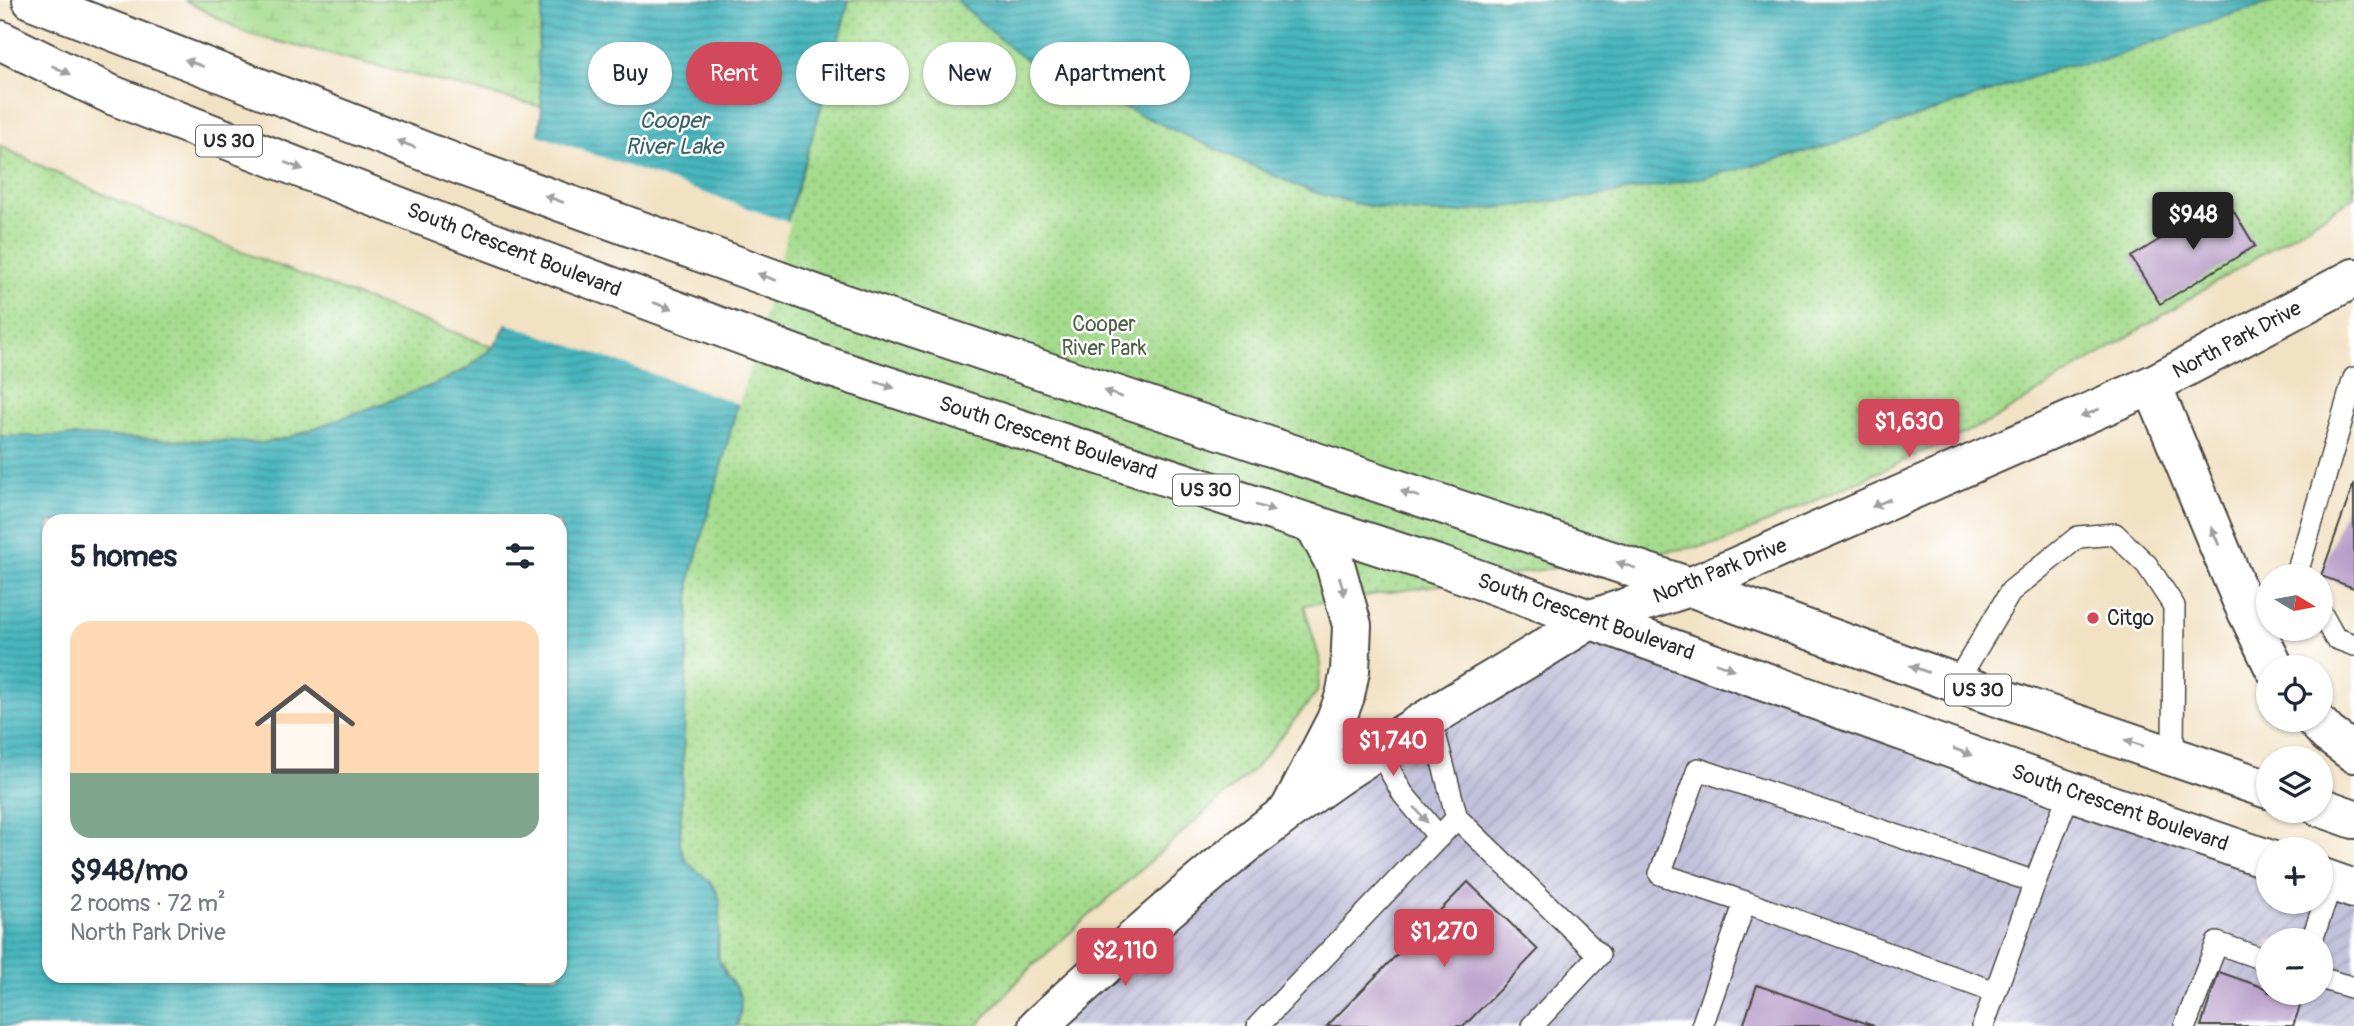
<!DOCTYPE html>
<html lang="en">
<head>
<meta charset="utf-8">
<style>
  body { margin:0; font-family:Pangolin,sans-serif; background:#f6f6f7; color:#1f2937; height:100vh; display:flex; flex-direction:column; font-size:26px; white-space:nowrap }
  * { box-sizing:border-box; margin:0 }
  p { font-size:23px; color:#747a83 }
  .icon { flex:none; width:38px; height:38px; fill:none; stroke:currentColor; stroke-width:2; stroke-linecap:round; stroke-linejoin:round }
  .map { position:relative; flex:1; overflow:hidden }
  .sheet { position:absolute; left:42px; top:514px; width:525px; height:469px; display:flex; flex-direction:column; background:#fff; border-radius:21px; box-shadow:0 2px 5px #0004 }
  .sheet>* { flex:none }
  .banner { position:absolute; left:588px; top:42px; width:665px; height:63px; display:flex; gap:14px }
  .needle { width:46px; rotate:100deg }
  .fabs { position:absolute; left:2256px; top:564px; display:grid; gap:14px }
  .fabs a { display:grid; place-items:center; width:77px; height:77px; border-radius:50%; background:#fff; box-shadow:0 2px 5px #0004; font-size:35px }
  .price { position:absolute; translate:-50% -60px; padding:0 16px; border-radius:7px; background:#d1495b; color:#fff; font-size:23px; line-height:46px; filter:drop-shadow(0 2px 4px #0008) }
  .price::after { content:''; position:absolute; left:50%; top:42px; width:21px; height:16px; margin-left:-10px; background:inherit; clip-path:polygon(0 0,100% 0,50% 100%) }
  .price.on { background:#222; color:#fff }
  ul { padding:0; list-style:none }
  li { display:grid; align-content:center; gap:14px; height:371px; padding:0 28px }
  li span { display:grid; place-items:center; height:217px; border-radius:21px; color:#555 }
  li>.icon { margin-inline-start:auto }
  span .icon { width:126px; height:126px; fill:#fffc; stroke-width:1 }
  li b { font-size:30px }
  h2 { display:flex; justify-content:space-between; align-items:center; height:84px; padding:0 28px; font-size:30px }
  .tag { padding:0 24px; border-radius:32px; background:#fff; box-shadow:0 2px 5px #0004; font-size:24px; line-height:63px }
  .tag.on { background:#d1495b; color:#fff }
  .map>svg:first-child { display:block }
  .industrial { fill:url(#industrial-furrows); fill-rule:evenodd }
  .wetland { fill:url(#wetland-marsh); stroke:#68835c; stroke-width:2 }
  .park { fill:url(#park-dots); stroke:#68835c; stroke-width:2 }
  .water { fill:url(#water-rules); stroke:#387074; stroke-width:2; fill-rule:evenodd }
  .pier { fill:#f2e2c4 }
  .building { fill:#b79bc8 }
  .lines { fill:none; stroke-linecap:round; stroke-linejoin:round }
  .lane-casing { stroke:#494642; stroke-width:24 }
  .secondary-casing { stroke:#494642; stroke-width:42 }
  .highway-casing { stroke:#494642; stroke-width:42 }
  .lane { stroke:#fff; stroke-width:21 }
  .secondary { stroke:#fff; stroke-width:38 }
  .highway { stroke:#fff; stroke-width:38 }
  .oneway { fill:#a0a0a0 }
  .poi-dot { fill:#d1495b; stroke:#fff; stroke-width:2.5 }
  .labels { text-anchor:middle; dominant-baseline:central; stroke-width:5; stroke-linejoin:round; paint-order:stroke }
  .shield { fill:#fff; stroke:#6b6b6b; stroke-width:2 }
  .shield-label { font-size:19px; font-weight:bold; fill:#2b2b2b }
  .street-label { font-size:21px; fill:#2b2b2b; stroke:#fff }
  .park-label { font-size:21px; fill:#4f6048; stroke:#fff }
  .poi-label { font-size:21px; fill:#2b2b2b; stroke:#fff; text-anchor:start }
  .water-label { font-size:23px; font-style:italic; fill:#366365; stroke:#fff }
</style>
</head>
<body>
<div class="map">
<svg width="2354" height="1026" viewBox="0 0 2354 1026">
  <defs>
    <pattern id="industrial-furrows" width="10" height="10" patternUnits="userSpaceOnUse" patternTransform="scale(1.75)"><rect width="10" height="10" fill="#c3c1db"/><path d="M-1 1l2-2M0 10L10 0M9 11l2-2" fill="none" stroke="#a8a6bc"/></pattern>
    <pattern id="wetland-marsh" width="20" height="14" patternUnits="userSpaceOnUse" patternTransform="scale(1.75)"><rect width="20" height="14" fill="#a4db8c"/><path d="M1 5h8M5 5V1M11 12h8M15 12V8" fill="none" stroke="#8dbc79"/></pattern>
    <pattern id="park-dots" width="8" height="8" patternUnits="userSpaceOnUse" patternTransform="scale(1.75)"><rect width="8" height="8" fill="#a4db8c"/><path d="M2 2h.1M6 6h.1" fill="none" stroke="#8dbc79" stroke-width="1.8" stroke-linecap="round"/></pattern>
    <pattern id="water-rules" width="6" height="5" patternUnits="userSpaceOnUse" patternTransform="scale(1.75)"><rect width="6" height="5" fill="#46b6bd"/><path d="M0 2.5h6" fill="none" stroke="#3b949a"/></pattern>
  </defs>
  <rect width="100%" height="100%" fill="#fff"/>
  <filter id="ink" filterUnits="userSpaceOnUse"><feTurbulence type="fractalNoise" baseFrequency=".0143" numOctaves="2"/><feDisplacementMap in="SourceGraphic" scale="14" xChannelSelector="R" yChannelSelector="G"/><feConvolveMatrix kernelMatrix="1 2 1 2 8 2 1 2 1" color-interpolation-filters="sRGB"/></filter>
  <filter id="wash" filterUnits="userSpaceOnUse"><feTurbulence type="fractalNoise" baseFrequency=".00686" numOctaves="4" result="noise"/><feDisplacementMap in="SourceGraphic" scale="28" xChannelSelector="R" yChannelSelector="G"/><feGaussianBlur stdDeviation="1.57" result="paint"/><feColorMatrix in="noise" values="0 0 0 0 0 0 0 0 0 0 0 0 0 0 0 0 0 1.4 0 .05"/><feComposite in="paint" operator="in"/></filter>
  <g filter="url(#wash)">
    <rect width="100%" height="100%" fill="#f2e2c4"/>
    <path class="industrial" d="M1591,619L2268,859V901H2320L2354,889V1026H1038L1171,905ZM2268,940H2320V992H2268Z"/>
    <polygon class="wetland" points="184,0 544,0 537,56 542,107 248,34"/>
    <g class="park">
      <polygon points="849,0 2354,0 2354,197 1993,420 1722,543 1304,605 1321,664 1317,692 1257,766 1026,972 977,1026 737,1026 741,1012 726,972 719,959 719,901 682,856 680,842 690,579 727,445 762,305 818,118"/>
      <path d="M0,146C159,225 327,284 493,347L468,368L436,384L287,438L262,443L79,436H0Z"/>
    </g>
    <g class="water">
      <path d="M544,0H849L818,118L762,305L727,445L690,579L680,842C684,872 705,869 717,892C725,907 715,939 718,957C725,988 751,981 737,1026H0V436H79L262,443L287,438L436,384L468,368L494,347L506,326L525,261L542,107L537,56ZM49,522H560V976H49Z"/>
      <path d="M956,0H2281L2229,15L2105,60L2087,64L2067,65C1933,112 1799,161 1659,186C1591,198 1521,205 1453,213C1399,213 1345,205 1295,185L1039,69L1011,49Z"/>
    </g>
    <polygon class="pier" points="536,134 790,223 739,404 503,322 522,261"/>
    <g id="blocks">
      <g class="building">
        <polygon points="2226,199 2255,246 2160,304 2131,257"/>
        <polygon points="2354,483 2354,588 2321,576"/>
        <polygon points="1468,882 1538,950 1464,1026 1327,1026"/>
        <polygon points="2219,972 2268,989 2268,992 2277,992 2302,1001 2293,1026 2201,1026"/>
        <polygon points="1757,985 1874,1026 1743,1026"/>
      </g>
    </g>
  </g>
  <g filter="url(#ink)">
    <use href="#blocks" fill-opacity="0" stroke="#494642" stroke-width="2"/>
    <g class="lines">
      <defs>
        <g id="lane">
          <polyline points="2301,576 2298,570 2354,378"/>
          <polyline points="2320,611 2335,638 2354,645"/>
          <polyline points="1956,683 2011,591 2078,537 2115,534 2147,565 2174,606 2173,756"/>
          <polyline points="1431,719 1457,818 1599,955 1532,1026"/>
          <polyline points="1379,751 1403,794 1439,837"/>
          <polyline points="2035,882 2070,791"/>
          <polyline points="1745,902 1995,992"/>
          <polyline points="2312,940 2332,881"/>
          <polyline points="2320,978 2354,988"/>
          <polyline points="1258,1026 1457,818"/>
          <polyline points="1702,1026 1745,902 1660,874 1698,769 2035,882 1983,1026"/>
          <polyline points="2185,1026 2217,943 2268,961"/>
        </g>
        <g id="secondary">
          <polyline points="1690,587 2152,385 2354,278"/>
          <path d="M1038,1026C1134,939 1229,851 1335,778C1418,722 1507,673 1591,619"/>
        </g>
        <g id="highway">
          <polyline points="32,0 470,169 832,300 1690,587 1956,683 2268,789"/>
          <polyline points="0,40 112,95 462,231 820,364 1441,566 2070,791 2268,859"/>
          <polyline points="2152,385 2241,599 2274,667"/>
          <polyline points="1591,619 1690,587"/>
          <polyline points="2314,719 2328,734 2354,753"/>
          <polyline points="2320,807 2354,819"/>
          <polyline points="1289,811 1336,720 1345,696 1350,671 1352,625 1335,564 1314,524"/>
          <polyline points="2320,877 2354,889"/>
        </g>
      </defs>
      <use href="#lane" class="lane-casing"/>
      <use href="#secondary" class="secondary-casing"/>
      <use href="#highway" class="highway-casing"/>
      <use href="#lane" class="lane"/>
      <use href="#secondary" class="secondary"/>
      <use href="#highway" class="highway"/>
    </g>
    <defs><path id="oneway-solid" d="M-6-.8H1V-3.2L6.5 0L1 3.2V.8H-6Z" transform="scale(1.75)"/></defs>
    <g class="oneway">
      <use href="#oneway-solid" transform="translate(194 63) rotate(-159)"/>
      <use href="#oneway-solid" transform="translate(61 70) rotate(26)"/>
      <use href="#oneway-solid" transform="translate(406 144) rotate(-159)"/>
      <use href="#oneway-solid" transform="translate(294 166) rotate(21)"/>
      <use href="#oneway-solid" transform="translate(554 199) rotate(-160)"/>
      <use href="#oneway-solid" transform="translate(767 277) rotate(-160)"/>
      <use href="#oneway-solid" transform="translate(663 306) rotate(20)"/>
      <use href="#oneway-solid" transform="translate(885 385) rotate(18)"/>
      <use href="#oneway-solid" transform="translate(1113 394) rotate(-161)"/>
      <use href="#oneway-solid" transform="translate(2090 413) rotate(157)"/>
      <use href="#oneway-solid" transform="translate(1410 494) rotate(-162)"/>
      <use href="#oneway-solid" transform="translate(1881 503) rotate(157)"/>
      <use href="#oneway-solid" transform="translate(1265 508) rotate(18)"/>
      <use href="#oneway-solid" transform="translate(2215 536) rotate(-113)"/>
      <use href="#oneway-solid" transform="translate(1626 565) rotate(-162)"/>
      <use href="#oneway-solid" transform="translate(1342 586) rotate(75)"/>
      <use href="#oneway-solid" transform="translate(1725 666) rotate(20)"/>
      <use href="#oneway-solid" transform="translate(1919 669) rotate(-160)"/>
      <use href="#oneway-solid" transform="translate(2134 743) rotate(-161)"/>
      <use href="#oneway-solid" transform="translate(1963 752) rotate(20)"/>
      <use href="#oneway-solid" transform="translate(1421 815) rotate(50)"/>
    </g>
  </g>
  <circle class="poi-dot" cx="2093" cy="618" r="7"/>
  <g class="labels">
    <g class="shield">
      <rect x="196" y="125.5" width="66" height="31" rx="5"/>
      <rect x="1173" y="474.5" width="66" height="31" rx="5"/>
      <rect x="1945" y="674.5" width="66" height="31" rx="5"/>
    </g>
    <g class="shield-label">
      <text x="229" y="141">US 30</text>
      <text x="1206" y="490">US 30</text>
      <text x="1978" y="690">US 30</text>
    </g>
    <g class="street-label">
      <text transform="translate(514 250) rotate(21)">South Crescent Boulevard</text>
      <text transform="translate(2237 340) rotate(-28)">North Park Drive</text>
      <text transform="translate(1048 438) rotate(18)">South Crescent Boulevard</text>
      <text transform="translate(1720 571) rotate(-22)">North Park Drive</text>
      <text transform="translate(1586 617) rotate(19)">South Crescent Boulevard</text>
      <text transform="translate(2120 808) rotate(19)">South Crescent Boulevard</text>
    </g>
    <g class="park-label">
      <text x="1104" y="324">Cooper<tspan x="1104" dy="24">River Park</tspan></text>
    </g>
    <g class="poi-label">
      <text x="2107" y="618">Citgo</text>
    </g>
    <g class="water-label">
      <text x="674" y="120">Cooper<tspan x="674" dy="26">River Lake</tspan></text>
    </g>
  </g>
</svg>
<div class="fabs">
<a><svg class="needle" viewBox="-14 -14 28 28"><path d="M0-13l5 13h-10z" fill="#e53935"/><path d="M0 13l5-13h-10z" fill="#747a83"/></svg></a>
<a><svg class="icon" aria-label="locate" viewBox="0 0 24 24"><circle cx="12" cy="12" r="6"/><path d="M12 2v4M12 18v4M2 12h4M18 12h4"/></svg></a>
<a><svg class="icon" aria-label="layers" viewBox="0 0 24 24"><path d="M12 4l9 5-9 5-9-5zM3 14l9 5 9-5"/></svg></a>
<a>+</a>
<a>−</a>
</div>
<b class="price on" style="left:2193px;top:252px">$948</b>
<b class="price" style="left:1909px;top:459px">$1,630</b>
<b class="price" style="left:1393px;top:778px">$1,740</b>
<b class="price" style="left:1444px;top:969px">$1,270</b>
<b class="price" style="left:1125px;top:988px">$2,110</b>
<div class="banner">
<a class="tag">Buy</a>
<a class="tag on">Rent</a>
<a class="tag">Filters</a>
<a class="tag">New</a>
<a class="tag">Apartment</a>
</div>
<section class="sheet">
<h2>5 homes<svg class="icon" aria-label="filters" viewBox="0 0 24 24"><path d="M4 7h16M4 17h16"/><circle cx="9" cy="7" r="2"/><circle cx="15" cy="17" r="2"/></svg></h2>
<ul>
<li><span style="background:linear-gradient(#ffd9b3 70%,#7fa58c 0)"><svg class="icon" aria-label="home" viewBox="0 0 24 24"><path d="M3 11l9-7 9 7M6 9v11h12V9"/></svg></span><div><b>$948/mo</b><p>2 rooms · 72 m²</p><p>North Park Drive</p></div></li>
</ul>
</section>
</div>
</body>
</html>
